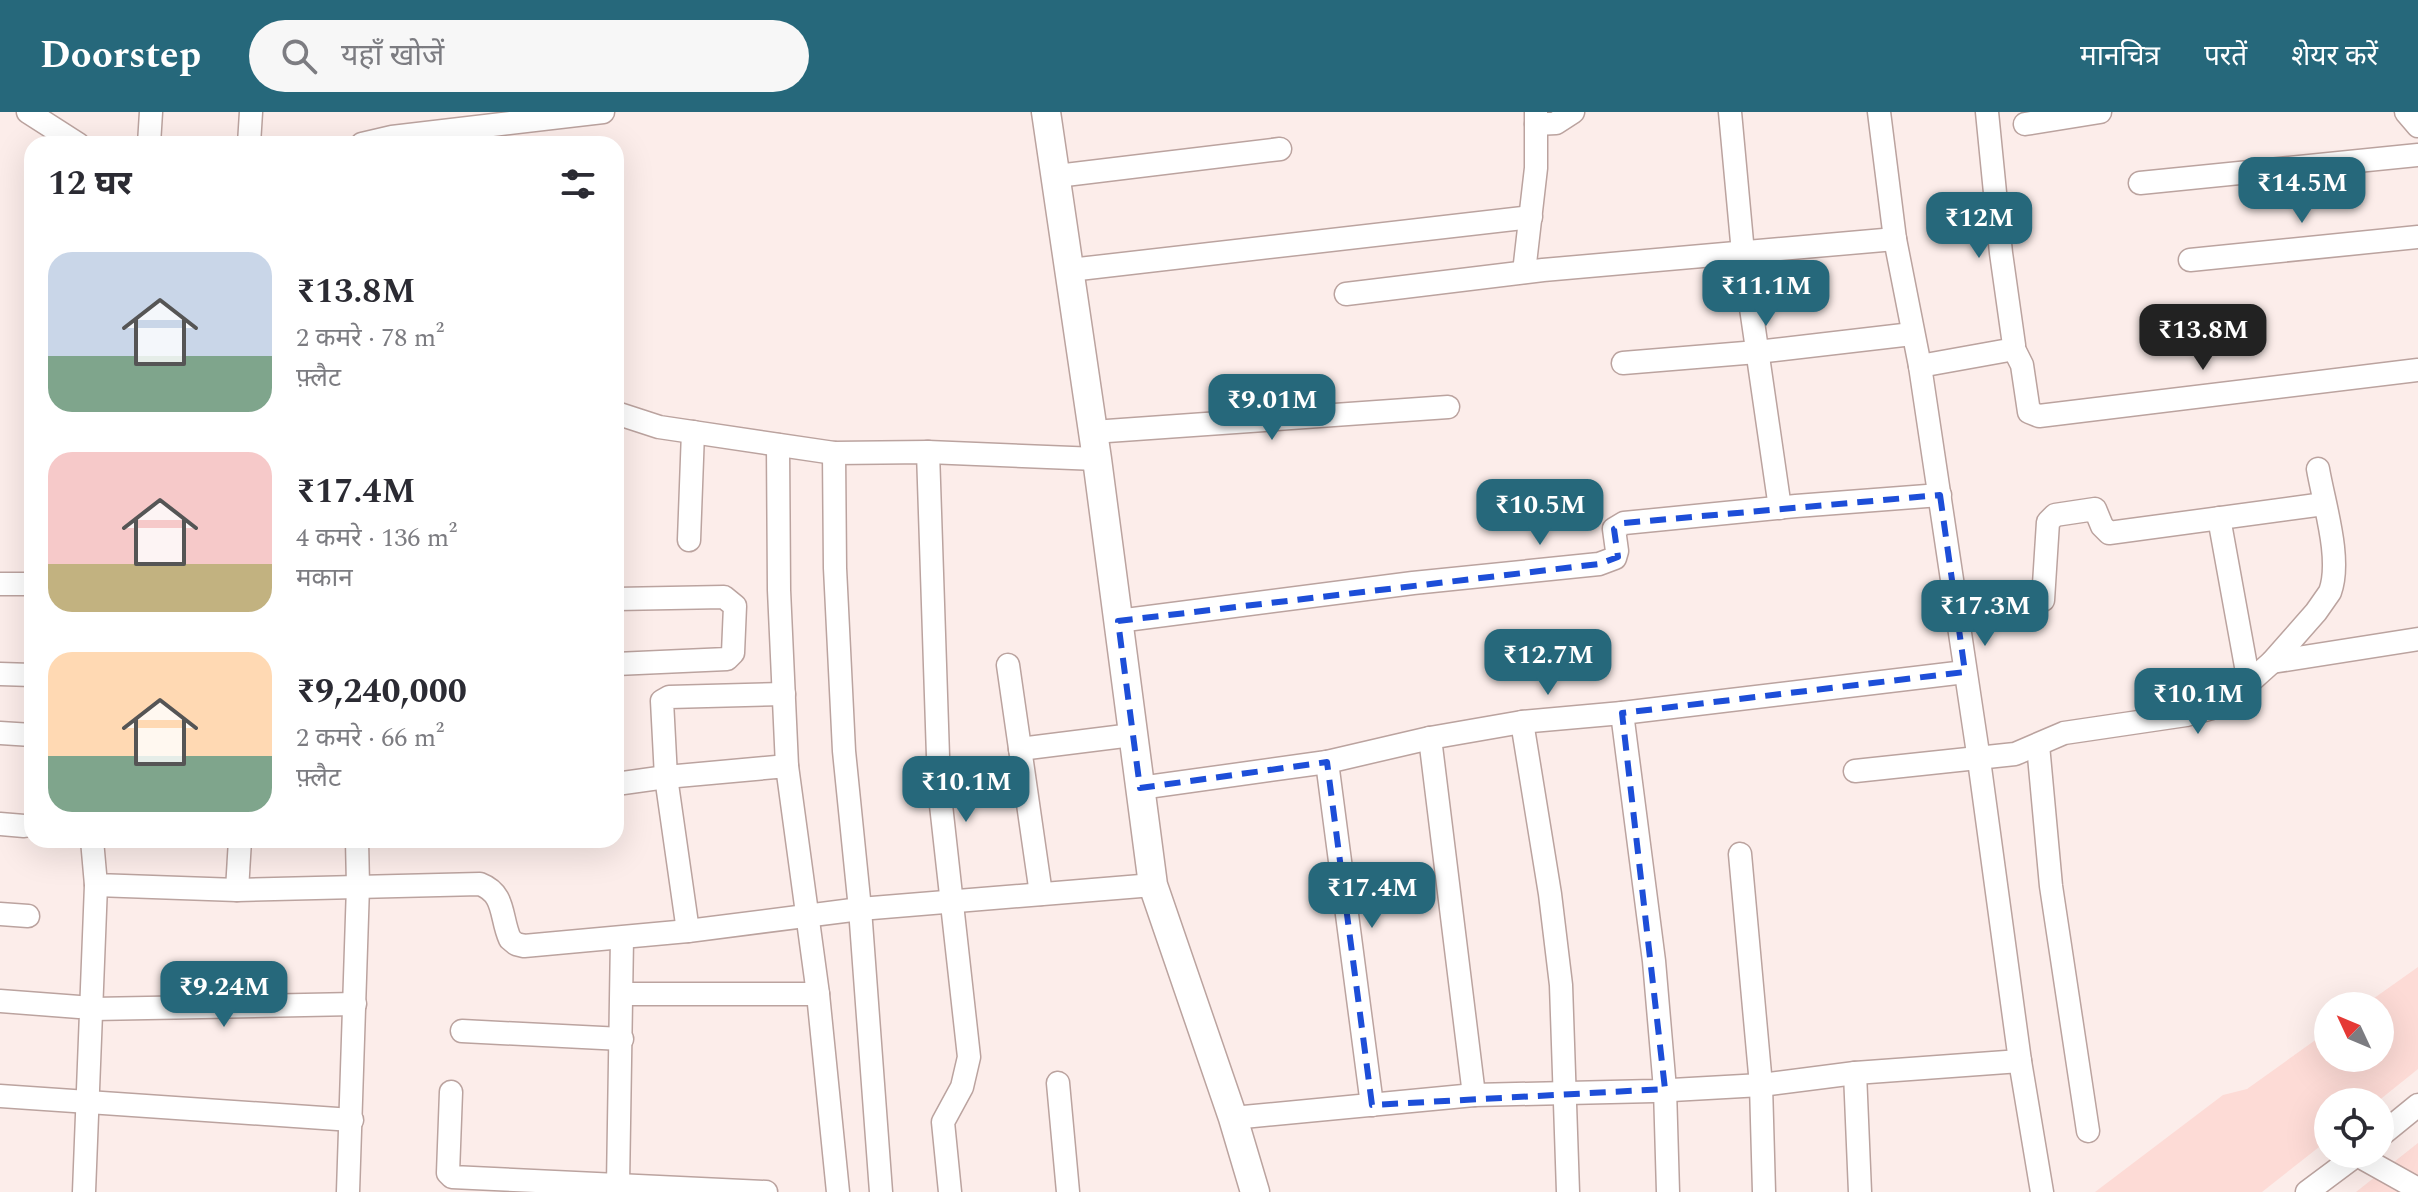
<!DOCTYPE html>
<html lang="hi">
<head>
<meta charset="utf-8">
<style>
  body { margin:0; font-family:Spectral,"Noto Sans Devanagari",serif; background:#f7f7f7; color:#2b2b33; height:100vh; display:flex; flex-direction:column; font-size:30px; white-space:nowrap }
  * { box-sizing:border-box; margin:0 }
  p { font-size:26px; color:#7c7c81 }
  .icon { flex:none; width:44px; height:44px; fill:none; stroke:currentColor; stroke-width:2; stroke-linecap:round; stroke-linejoin:round }
  .map { position:relative; flex:1; overflow:hidden }
  .panel { position:absolute; left:24px; top:24px; width:600px; height:712px; display:flex; flex-direction:column; background:#fff; border-radius:24px; box-shadow:0 8px 32px #0002 }
  .panel>* { flex:none }
  .needle { width:52px; rotate:314deg }
  .fabs { position:absolute; left:2314px; top:880px; display:grid; gap:16px }
  .fabs a { display:grid; place-items:center; width:80px; height:80px; border-radius:50%; background:#fff; box-shadow:0 8px 32px #0002; font-size:40px }
  .price { position:absolute; translate:-50% -68px; padding:0 18px; border-radius:16px; background:#26687b; color:#fff; font-size:26px; line-height:52px; filter:drop-shadow(0 2px 4px #0008) }
  .price::after { content:''; position:absolute; left:50%; top:48px; width:24px; height:18px; margin-left:-12px; background:inherit; clip-path:polygon(0 0,100% 0,50% 100%) }
  .price.selected { background:#222; color:#fff }
  ul { padding:0; list-style:none }
  li { display:flex; align-items:center; gap:24px; height:200px; padding:0 24px }
  li span { display:grid; place-items:center; flex:none; width:224px; height:160px; border-radius:24px; color:#555 }
  li>.icon { margin-inline-start:auto }
  span .icon { width:96px; height:96px; fill:#fffc; stroke-width:1 }
  li b { font-size:34px }
  h2 { display:flex; justify-content:space-between; align-items:center; height:96px; padding:0 24px; font-size:34px }
  header { display:flex; align-items:center; gap:48px; box-sizing:border-box; height:112px; padding:0 40px; background:#26687b; color:#fff }
  header strong { font-size:38px }
  nav { display:flex; gap:44px; margin-inline-start:auto; font-size:28px }
  .search { width:560px; height:72px; background:#f7f7f7; display:flex; align-items:center; gap:20px; box-sizing:border-box; padding:0 28px; border-radius:44px; color:#7c7c81; font-size:30px }
  .map>svg:first-child { display:block }
  .built { fill:#fddbd6 }
  .lines { fill:none; stroke-linecap:round; stroke-linejoin:round }
  .minor-casing { stroke:#bba39f; stroke-width:25 }
  .tertiary-casing { stroke:#bba39f; stroke-width:31 }
  .minor { stroke:#fff; stroke-width:22 }
  .tertiary { stroke:#fff; stroke-width:28 }
  .marked { fill:none; stroke:#1d4ed8; stroke-width:6; stroke-dasharray:16 10; stroke-linejoin:round }
</style>
</head>
<body>
<header>
<strong>Doorstep</strong>
<div class="search"><svg class="icon" aria-label="search" viewBox="0 0 24 24"><circle cx="10" cy="10" r="6"/><path d="M15 15l6 6"/></svg>यहाँ खोजें</div>
<nav><a>मानचित्र</a><a>परतें</a><a>शेयर करें</a></nav>
</header>
<div class="map">
<svg width="2418" height="1080" viewBox="0 0 2418 1080">
  <rect width="100%" height="100%" fill="#fcedea"/>
  <g class="built">
    <polygon points="2418,855 2418,957 2377,990 2328,990 2328,1028 2262,1080 2095,1080 2223,983 2247,977 2328,919 2328,946 2380,946 2380,894 2363,894"/>
    <polygon points="2418,1031 2418,1080 2356,1080"/>
  </g>
  <g class="lines">
    <defs>
      <g id="minor">
        <polyline points="28,0 78,32"/>
        <polyline points="1730,0 1743,141 1780,396"/>
        <polyline points="1879,0 1895,127 1920,254 1979,648 2020,949 2042,1080"/>
        <polyline points="2406,0 2418,14"/>
        <polyline points="1536,12 1556,11 1573,0"/>
        <polyline points="2025,12 2100,0"/>
        <polyline points="149,32 151,0"/>
        <polyline points="249,32 251,0"/>
        <polyline points="362,32 392,25 603,0"/>
        <polyline points="1057,64 1280,37"/>
        <polyline points="2140,71 2418,43"/>
        <polyline points="2190,148 2418,125"/>
        <polyline points="1070,158 1531,105"/>
        <polyline points="1524,160 1536,56 1536,0"/>
        <polyline points="1346,182 1543,158 1895,127"/>
        <polyline points="2013,235 2022,253 2029,300 2039,304 2418,258"/>
        <polyline points="1623,251 1757,240 1912,222"/>
        <polyline points="1920,254 2009,238 2014,233 2001,141 1987,0"/>
        <polyline points="616,301 659,315 834,341 928,340 1097,347"/>
        <polyline points="1093,320 1448,295"/>
        <polyline points="778,333 779,478 787,654"/>
        <polyline points="928,340 939,675 969,945 962,975 943,1010 950,1080"/>
        <polyline points="834,341 835,456 844,639 860,797 881,1080"/>
        <polyline points="2219,406 2249,571"/>
        <polyline points="689,428 693,320"/>
        <polyline points="0,472 32,472"/>
        <polyline points="616,487 724,485 735,494 733,541 727,547 616,552"/>
        <polyline points="2043,488 2048,410 2055,403 2095,397 2102,414 2109,421 2324,392"/>
        <polyline points="1118,509 1413,471 1599,452 1615,446 1617,439 1614,417 1624,411 1796,394 1940,383"/>
        <polyline points="2272,550 2418,527"/>
        <polyline points="1008,553 1041,782"/>
        <polyline points="0,562 32,563"/>
        <polyline points="1622,601 1654,849 1665,977 1668,1080"/>
        <polyline points="1522,610 1550,782 1561,873 1568,1080"/>
        <polyline points="0,621 32,623"/>
        <polyline points="1430,626 1474,983"/>
        <polyline points="2038,633 2051,774 2088,1019"/>
        <polyline points="1020,637 1132,623"/>
        <polyline points="1327,650 1372,993"/>
        <path d="M1855,659L2015,642L2064,621L2186,603L2216,595L2234,584L2272,550L2316,500L2330,480C2342,447 2324,392 2318,357"/>
        <polyline points="616,672 666,665 787,654 818,882 838,1080"/>
        <polyline points="1140,676 1327,650 1430,626 1522,610 1622,601 1965,560"/>
        <polyline points="0,712 24,714"/>
        <path d="M92,728L96,773L237,778L480,772C506,782 500,805 510,827L516,832L524,834L688,819L860,797L1153,773"/>
        <polyline points="1740,742 1761,973 1764,1080"/>
        <polyline points="237,778 240,728"/>
        <polyline points="0,802 28,804"/>
        <polyline points="688,819 666,665 662,589 669,585 784,582"/>
        <polyline points="622,882 818,882"/>
        <polyline points="0,889 79,895"/>
        <polyline points="93,897 355,892"/>
        <polyline points="462,919 622,927"/>
        <polyline points="1855,961 1860,1080"/>
        <polyline points="1058,971 1068,1080"/>
        <polyline points="451,980 448,1061 452,1065 766,1080"/>
        <polyline points="0,984 352,1008"/>
        <polyline points="1233,1006 1474,983 1654,979 1761,973 1855,961 2020,949"/>
        <polyline points="2380,1024 2418,993"/>
        <polyline points="2357,1043 2418,1077"/>
        <polyline points="618,1073 622,826"/>
        <polyline points="84,1080 96,773"/>
        <polyline points="348,1080 358,774 357,728"/>
        <polyline points="2307,1080 2358,1042"/>
      </g>
      <polyline id="tertiary" points="1046,0 1097,347 1153,773 1233,1006 1255,1080"/>
    </defs>
    <use href="#minor" class="minor-casing"/>
    <use href="#tertiary" class="tertiary-casing"/>
    <use href="#minor" class="minor"/>
    <use href="#tertiary" class="tertiary"/>
  </g>
  <path class="marked" d="M1940,383L1965,560L1622,601L1665,977L1372,993L1327,650L1140,676L1118,509L1599,452L1618,445L1614,417L1624,411Z"/>
</svg>
<div class="fabs">
<a><svg class="needle" viewBox="-14 -14 28 28"><path d="M0-13l5 13h-10z" fill="#e53935"/><path d="M0 13l5-13h-10z" fill="#7c7c81"/></svg></a>
<a><svg class="icon" aria-label="locate" viewBox="0 0 24 24"><circle cx="12" cy="12" r="6"/><path d="M12 2v4M12 18v4M2 12h4M18 12h4"/></svg></a>
</div>
<b class="price" style="left:2302px;top:113px">₹14.5M</b>
<b class="price" style="left:1979px;top:148px">₹12M</b>
<b class="price" style="left:1766px;top:216px">₹11.1M</b>
<b class="price selected" style="left:2203px;top:260px">₹13.8M</b>
<b class="price" style="left:1272px;top:330px">₹9.01M</b>
<b class="price" style="left:1540px;top:435px">₹10.5M</b>
<b class="price" style="left:1985px;top:536px">₹17.3M</b>
<b class="price" style="left:1548px;top:585px">₹12.7M</b>
<b class="price" style="left:2198px;top:624px">₹10.1M</b>
<b class="price" style="left:966px;top:712px">₹10.1M</b>
<b class="price" style="left:1372px;top:818px">₹17.4M</b>
<b class="price" style="left:224px;top:917px">₹9.24M</b>
<section class="panel">
<h2>12 घर<svg class="icon" aria-label="filters" viewBox="0 0 24 24"><path d="M4 7h16M4 17h16"/><circle cx="9" cy="7" r="2"/><circle cx="15" cy="17" r="2"/></svg></h2>
<ul>
<li><span style="background:linear-gradient(#c9d6e8 65%,#7fa58c 0)"><svg class="icon" aria-label="home" viewBox="0 0 24 24"><path d="M3 11l9-7 9 7M6 9v11h12V9"/></svg></span><div><b>₹13.8M</b><p>2 कमरे · 78 m²</p><p>फ़्लैट</p></div></li>
<li><span style="background:linear-gradient(#f6c9c9 70%,#c2b280 0)"><svg class="icon" aria-label="home" viewBox="0 0 24 24"><path d="M3 11l9-7 9 7M6 9v11h12V9"/></svg></span><div><b>₹17.4M</b><p>4 कमरे · 136 m²</p><p>मकान</p></div></li>
<li><span style="background:linear-gradient(#ffd9b3 65%,#7fa58c 0)"><svg class="icon" aria-label="home" viewBox="0 0 24 24"><path d="M3 11l9-7 9 7M6 9v11h12V9"/></svg></span><div><b>₹9,240,000</b><p>2 कमरे · 66 m²</p><p>फ़्लैट</p></div></li>
</ul>
</section>
</div>
</body>
</html>
